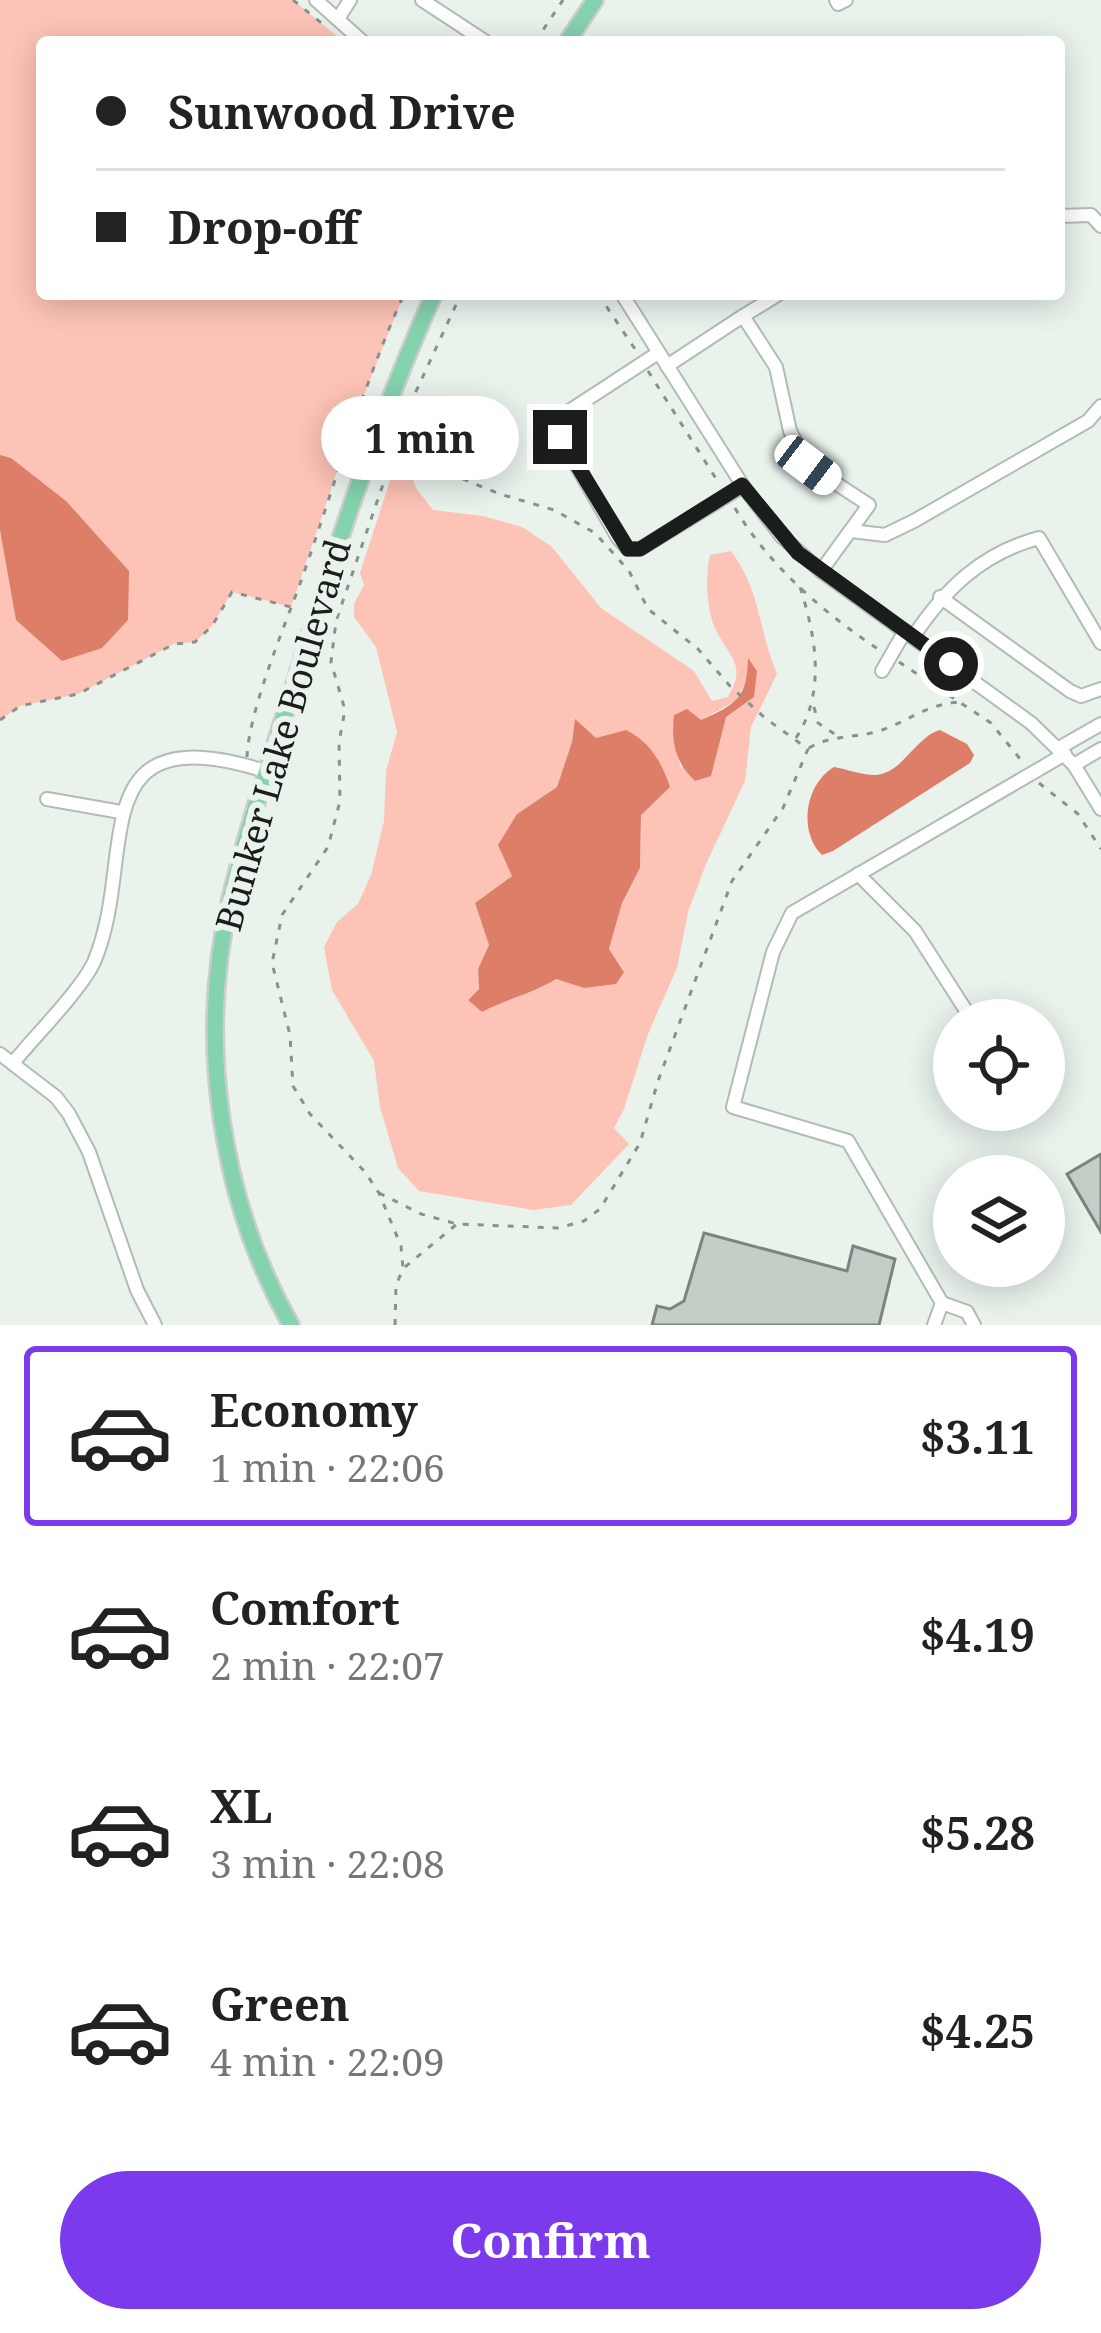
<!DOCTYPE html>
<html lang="en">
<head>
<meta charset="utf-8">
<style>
  body { margin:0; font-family:"Noto Serif",serif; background:#f6f6f6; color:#222; height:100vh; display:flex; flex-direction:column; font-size:45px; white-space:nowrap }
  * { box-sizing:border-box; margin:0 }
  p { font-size:39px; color:#767676 }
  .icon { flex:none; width:66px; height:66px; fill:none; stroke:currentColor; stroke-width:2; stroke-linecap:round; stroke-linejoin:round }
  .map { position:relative; height:1325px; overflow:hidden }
  .panel { display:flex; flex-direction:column; background:#fff; flex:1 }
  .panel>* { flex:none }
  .banner { position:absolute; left:36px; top:36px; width:1029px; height:264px; border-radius:12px; box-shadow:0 6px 30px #0003; display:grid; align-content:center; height:264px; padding:0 60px; background:#fff }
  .controls { position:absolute; left:933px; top:999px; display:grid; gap:24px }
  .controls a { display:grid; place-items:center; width:132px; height:132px; border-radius:50%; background:#fff; box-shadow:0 6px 30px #0003; font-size:60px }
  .end { position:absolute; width:54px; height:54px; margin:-27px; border:15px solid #1a1d1b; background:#fff; box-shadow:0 0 0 6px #fff }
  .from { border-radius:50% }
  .bubble { position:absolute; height:84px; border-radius:42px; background:#fff; box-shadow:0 6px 30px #0003; font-size:39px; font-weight:700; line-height:84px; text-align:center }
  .car { position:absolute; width:36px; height:72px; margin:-36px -18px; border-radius:15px; box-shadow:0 0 9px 3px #0007; background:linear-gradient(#fff 24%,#345 0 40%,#fff 0 76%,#345 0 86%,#fff 0) }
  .banner b { display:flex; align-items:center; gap:42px; height:114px; font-size:45px }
  .banner b+b { border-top:3px solid #e0e0e0 }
  .banner i { width:30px; height:30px; background:#222 }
  ul { padding:21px 0 0; list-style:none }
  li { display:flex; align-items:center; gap:36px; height:180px; margin:0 24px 18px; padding:0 36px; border:6px solid transparent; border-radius:12px }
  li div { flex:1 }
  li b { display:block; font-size:45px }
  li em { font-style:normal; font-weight:700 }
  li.selected { border-color:#7c3aed }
  li>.icon { width:108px; height:108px; stroke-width:1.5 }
  .cta { display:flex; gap:24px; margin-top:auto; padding:24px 60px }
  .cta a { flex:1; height:138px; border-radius:72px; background:#7c3aed; color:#fff; font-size:48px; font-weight:700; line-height:138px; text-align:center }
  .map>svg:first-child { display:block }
</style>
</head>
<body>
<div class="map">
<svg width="1101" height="1325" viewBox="0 0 1101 1325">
  <rect width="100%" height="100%" fill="#e9f3ec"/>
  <!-- green -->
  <g fill="#fdc3b6" fill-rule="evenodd">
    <path d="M0 0H293L344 42H42V294H404L358 410 291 607 232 592 212 626 195 642 174 644 78 694 20 706 0 720Z"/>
    <path d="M396 462H407L416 488 433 510 483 516 522 527 552 547 601 608 694 671 712 701 728 697C746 666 732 660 718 634 706 614 705 577 710 555L731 551C761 591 758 629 777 674L751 727 745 781 706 864 688 912 677 968 648 1034 624 1109 614 1128 629 1144 571 1205 533 1210 419 1191 398 1168 380 1107 374 1061 332 990 324 947 337 922 358 904 371 875 384 821 386 771 397 732 376 647 354 617V604L364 585 360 573ZM747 678 754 697 726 717 681 768 677 753 701 720 737 700ZM575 720 596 738 626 730 641 815 640 868 622 903 609 949 624 971 584 988 556 979C532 994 506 999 482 1012L468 999 479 989 478 969 489 945 475 903 512 876 517 814 557 787 572 742Z"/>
  </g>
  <!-- water -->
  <g fill="#dd7e69">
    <path d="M0 455 11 458 66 501 129 571 128 620 102 648 62 661 16 620 0 530Z"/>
    <path d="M748 658 757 671 754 697 726 717 711 776 695 781C675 762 671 742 674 715L687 709 701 720C737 704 747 698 748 658Z"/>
    <path d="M575 719 596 738 626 730C650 742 661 761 670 787L641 815 640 868 622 903 609 949 624 972 616 984 584 988 556 979C532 994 506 999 482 1012L468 1000 479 989 478 969 489 945 475 903 512 876 498 845 517 814 557 787 572 742Z"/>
    <path d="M940 730 967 744 974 755 970 763 833 851 822 855C798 832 805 784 834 767 846 769 862 775 874 775 902 775 915 737 940 730Z"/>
  </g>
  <!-- building -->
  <g fill="#c3cec7" stroke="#7b847e" stroke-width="3">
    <path d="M1101 1154V1232L1067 1174Z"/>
    <path d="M704 1233 847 1271 853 1246 895 1259 879 1325H652L657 1306 670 1309 684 1301Z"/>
  </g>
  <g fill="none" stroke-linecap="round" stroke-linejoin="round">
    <defs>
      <g id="minor">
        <path d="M316 0 363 42"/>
        <path d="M422 0 486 42"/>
        <path d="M836 0 838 4 846 0"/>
        <path d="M338 19 350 0"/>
        <path d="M1059 216 1091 215 1101 226"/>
        <path d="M622 294 743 486 782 537 821 571 1031 723 1074 765 1101 809"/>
        <path d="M743 316 779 294"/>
        <path d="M658 353 557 419 560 437 618 538 628 549H640L743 486"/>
        <path d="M667 366 743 316 776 367 790 431 808 465 869 505 821 571"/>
        <path d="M851 531 885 535 914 521 1088 421 1101 406"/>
        <path d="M940 597 1070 691 1081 696 1101 689"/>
        <path d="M913 637C945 589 982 553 1039 538L1101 643"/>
        <path d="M882 671 905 631"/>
        <path d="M1059 748 1101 724"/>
        <path d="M1074 765 1101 749"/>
        <path d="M47 799 121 812"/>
        <path d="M858 874 915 931 972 1020"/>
        <path d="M0 1054 56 1097 69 1114 89 1152 137 1290 155 1325"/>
        <path d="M13 1063C34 1037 81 990 94 962 139 857 77 711 268 772"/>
        <path d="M942 1303 967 1312 974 1325"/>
        <path d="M934 1325 942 1303 848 1141 733 1107 773 952 792 913 1065 754"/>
      </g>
      <g id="major">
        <path d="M567 42 595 0"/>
        <path d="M291 1325C220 1200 197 1040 230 900 248 823 275 747 298 672 337 543 379 417 434 294"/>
      </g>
    </defs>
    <!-- minor casing -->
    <use href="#minor" stroke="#b1bcb5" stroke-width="16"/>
    <!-- major casing -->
    <use href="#major" stroke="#cdcdcd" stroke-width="20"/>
    <!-- path -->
    <g stroke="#8a918c" stroke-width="3" stroke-dasharray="6 9" stroke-linecap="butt">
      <path d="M293 0 324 25"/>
      <path d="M535 42 563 0"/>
      <path d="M598 294 637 352"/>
      <path d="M648 371 720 485"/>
      <path d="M735 508C768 565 826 615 881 651"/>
      <path d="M899 662 991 723 1025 765"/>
      <path d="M814 707 818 723 836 735"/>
      <path d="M0 720 20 706 78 694 174 644 195 642 212 626 232 592 291 607"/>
      <path d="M796 738C826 692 816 637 800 587"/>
      <path d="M809 748C831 735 853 738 876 732 907 723 923 705 959 702"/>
      <path d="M247 757C249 710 284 628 301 581 335 485 362 387 404 294"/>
      <path d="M1039 783 1078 814 1101 849"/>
      <path d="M379 1193 421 1214 457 1224 558 1228 584 1221 600 1209 640 1143 658 1081 732 881 783 808 808 749 765 718 730 686 698 649 648 609 629 571 595 533 554 510 500 494 393 451"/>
      <path d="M405 1267 457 1224"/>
      <path d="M395 1325 396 1286 403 1268 401 1246 379 1193 365 1172 310 1114 293 1086 290 1035 272 963 282 915 328 847 340 801 339 742 345 710 331 662 336 621 412 400 461 294"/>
    </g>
    <!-- minor -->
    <use href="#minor" stroke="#fff" stroke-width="12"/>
    <!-- major -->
    <use href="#major" stroke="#85d3ae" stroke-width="15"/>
  </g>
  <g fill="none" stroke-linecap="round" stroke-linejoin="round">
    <!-- route -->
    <path stroke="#1a1d1b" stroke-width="15" d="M560 437 628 549H640L742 485 798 553 951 664"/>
  </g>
  <g text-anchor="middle" stroke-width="12" stroke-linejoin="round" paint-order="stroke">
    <!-- street labels -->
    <g font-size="36" fill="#1a1d1b" stroke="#e9f3ec">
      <text transform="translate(283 735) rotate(-74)" y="13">Bunker Lake Boulevard</text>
    </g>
  </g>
</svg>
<div class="controls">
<a><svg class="icon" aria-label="locate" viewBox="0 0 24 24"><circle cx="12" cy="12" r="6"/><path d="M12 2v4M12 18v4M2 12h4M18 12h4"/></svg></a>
<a><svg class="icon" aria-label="layers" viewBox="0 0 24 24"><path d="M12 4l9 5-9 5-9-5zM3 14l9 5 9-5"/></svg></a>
</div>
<i class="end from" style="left:951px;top:664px"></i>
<i class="end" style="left:560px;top:437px"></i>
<div class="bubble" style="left:321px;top:396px;width:198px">1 min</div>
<i class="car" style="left:808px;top:465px;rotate:127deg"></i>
<div class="banner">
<b><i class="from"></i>Sunwood Drive</b>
<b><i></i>Drop-off</b>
</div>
</div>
<section class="panel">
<ul>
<li class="selected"><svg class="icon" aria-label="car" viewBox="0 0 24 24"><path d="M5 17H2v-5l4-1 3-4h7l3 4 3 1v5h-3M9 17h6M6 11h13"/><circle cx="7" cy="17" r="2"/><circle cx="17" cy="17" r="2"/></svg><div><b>Economy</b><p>1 min · 22:06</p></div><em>$3.11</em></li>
<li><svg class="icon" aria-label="car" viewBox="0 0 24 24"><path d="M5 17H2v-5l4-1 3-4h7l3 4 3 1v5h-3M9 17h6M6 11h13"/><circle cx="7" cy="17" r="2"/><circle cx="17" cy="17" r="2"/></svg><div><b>Comfort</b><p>2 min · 22:07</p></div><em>$4.19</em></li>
<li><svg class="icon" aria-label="car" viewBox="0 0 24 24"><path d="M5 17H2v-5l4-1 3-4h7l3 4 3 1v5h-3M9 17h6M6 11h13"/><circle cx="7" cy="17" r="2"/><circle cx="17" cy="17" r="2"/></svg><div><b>XL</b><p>3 min · 22:08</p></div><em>$5.28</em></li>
<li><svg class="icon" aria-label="car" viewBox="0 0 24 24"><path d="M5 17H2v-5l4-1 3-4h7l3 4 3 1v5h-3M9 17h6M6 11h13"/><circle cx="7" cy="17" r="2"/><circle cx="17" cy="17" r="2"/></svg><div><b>Green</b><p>4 min · 22:09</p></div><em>$4.25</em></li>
</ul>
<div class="cta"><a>Confirm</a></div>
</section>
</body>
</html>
